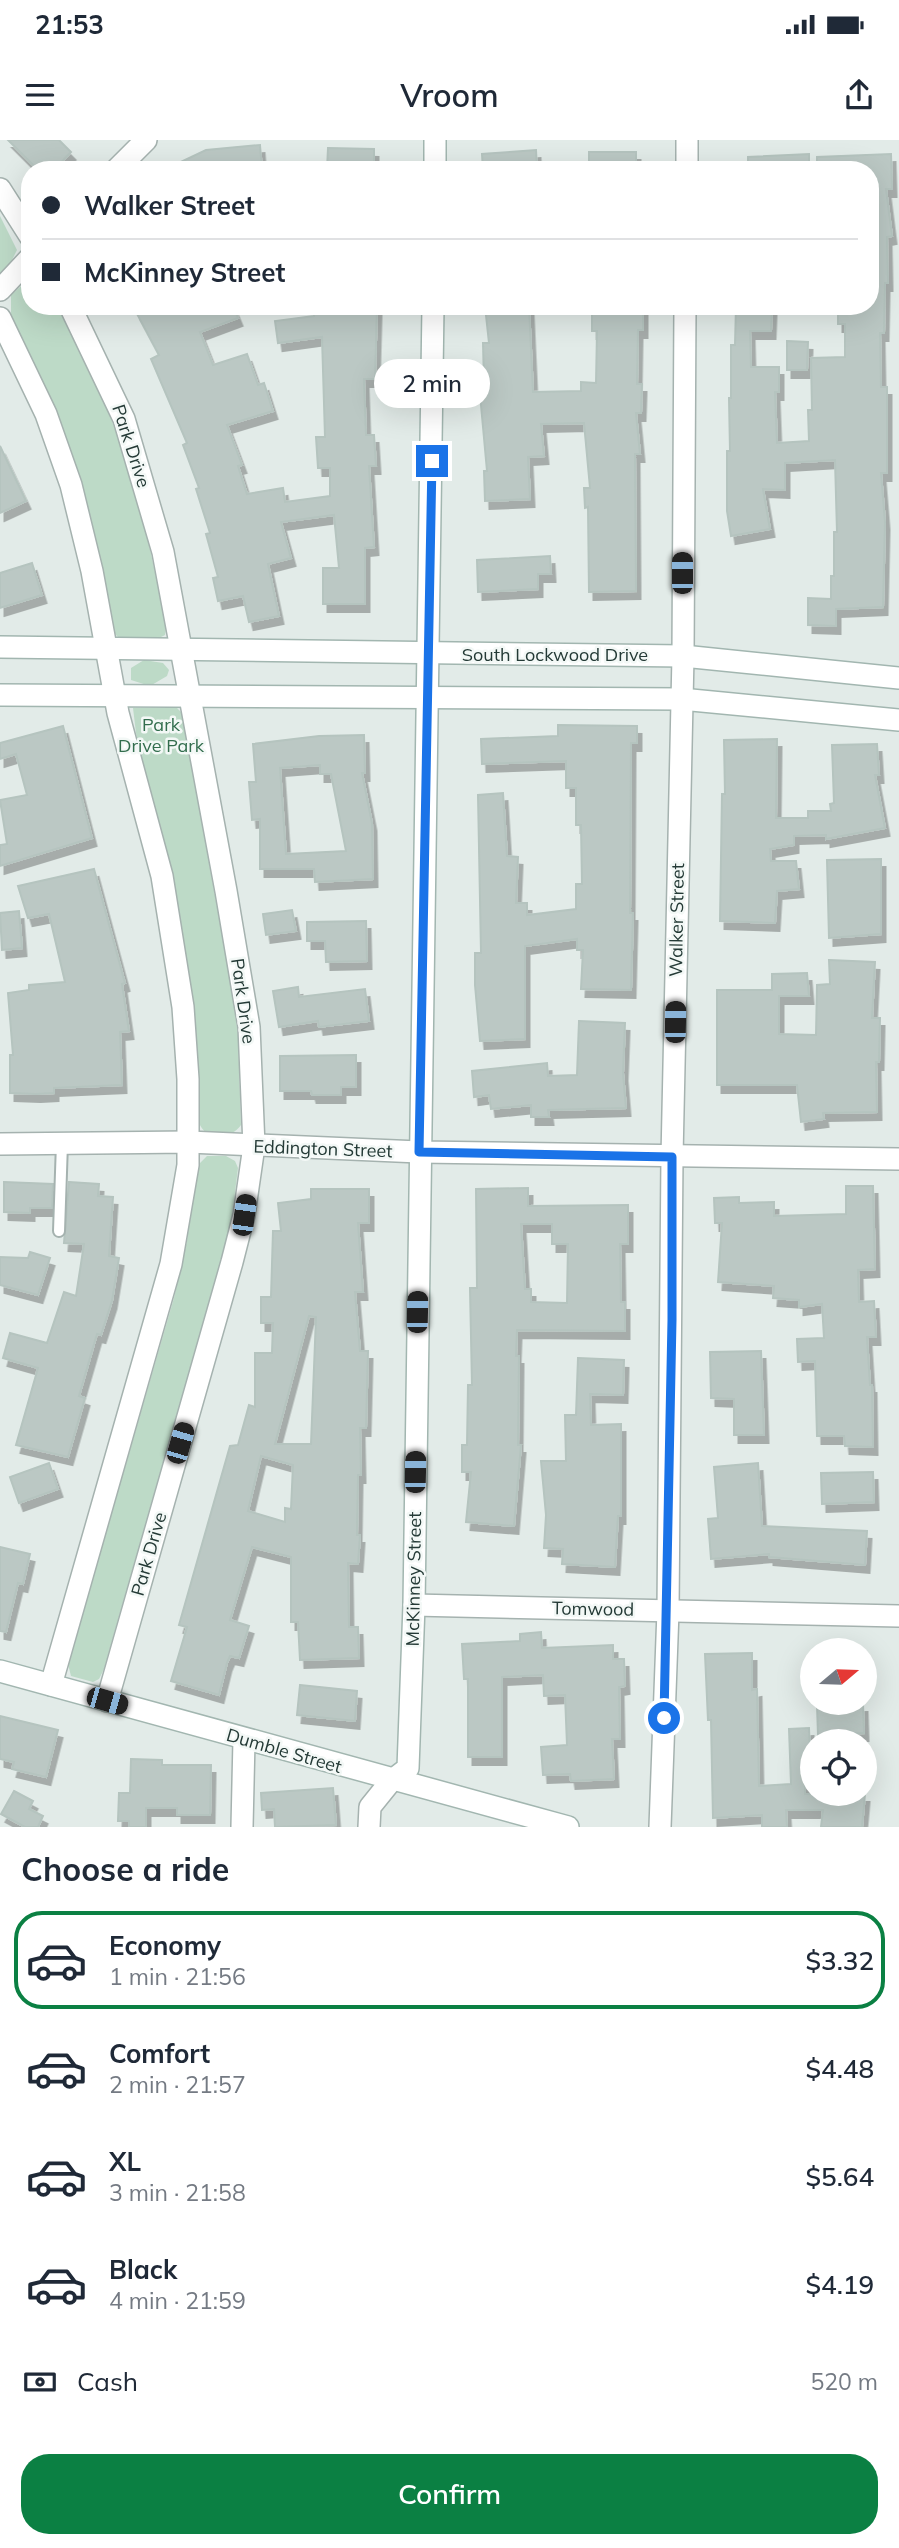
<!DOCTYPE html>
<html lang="en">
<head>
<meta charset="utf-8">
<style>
  body { margin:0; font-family:Mulish,sans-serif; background:#f2f2f3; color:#1f2937; height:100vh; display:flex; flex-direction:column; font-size:26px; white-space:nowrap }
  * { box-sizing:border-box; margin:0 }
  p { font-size:23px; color:#747a83 }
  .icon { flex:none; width:38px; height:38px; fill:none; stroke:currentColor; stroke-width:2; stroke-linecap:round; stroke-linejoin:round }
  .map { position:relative; height:1687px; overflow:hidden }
  .panel { display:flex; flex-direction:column; background:#fff; flex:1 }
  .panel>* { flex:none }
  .top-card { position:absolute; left:21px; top:21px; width:858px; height:154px; border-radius:28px; box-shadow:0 7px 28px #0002; display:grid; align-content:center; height:154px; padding:0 21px; background:#fff }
  .needle { width:46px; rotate:71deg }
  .fabs { position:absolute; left:800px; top:1498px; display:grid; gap:14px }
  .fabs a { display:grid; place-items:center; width:77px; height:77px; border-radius:50%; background:#fff; box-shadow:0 7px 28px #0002; font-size:35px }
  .end { position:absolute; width:32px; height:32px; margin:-16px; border:9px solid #1a73e8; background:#fff; box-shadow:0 0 0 4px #fff }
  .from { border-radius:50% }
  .bubble { position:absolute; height:49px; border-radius:24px; background:#fff; box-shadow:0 7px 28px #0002; font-size:23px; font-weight:600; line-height:49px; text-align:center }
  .car { position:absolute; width:21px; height:42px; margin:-21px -10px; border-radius:9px; box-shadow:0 0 5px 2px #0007; background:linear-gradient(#222 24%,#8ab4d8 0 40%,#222 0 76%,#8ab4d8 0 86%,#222 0) }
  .top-card b { display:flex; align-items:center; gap:24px; height:66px; font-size:26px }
  .top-card b+b { border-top:2px solid #e0e1e3 }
  .top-card i { width:18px; height:18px; background:#1f2937 }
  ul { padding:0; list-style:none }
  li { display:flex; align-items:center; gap:21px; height:98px; margin:0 14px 10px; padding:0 7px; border:4px solid transparent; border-radius:28px }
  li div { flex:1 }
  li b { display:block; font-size:26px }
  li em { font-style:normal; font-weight:600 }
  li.current { border-color:#0b8043 }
  li>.icon { width:63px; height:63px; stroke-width:1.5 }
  h2 { padding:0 21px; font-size:32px; line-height:84px }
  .pay { display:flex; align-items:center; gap:18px; height:77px; padding:0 21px; font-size:26px }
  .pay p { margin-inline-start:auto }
  .button { display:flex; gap:14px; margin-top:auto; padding:14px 21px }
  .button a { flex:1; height:80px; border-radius:28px; background:#0b8043; color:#fff; font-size:28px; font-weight:600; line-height:80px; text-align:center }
  .status { display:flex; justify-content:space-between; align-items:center; height:49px; padding:0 35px; background:#fff; direction:ltr }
  .status svg { height:19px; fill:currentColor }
  header { display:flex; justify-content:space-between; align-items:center; height:91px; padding:0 21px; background:#fff; font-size:32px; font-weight:600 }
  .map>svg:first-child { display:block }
</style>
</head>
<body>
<div class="status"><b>21:53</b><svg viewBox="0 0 49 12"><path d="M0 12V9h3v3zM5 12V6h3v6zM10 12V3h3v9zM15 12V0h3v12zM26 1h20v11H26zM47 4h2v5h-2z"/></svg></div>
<header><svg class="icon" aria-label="menu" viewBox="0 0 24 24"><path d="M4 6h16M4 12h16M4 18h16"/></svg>Vroom<svg class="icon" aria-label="share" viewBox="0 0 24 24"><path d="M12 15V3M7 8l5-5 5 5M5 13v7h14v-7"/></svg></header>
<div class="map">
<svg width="899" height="1687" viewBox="0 0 899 1687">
  <defs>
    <filter id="shadow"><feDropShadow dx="4.5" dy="8" stdDeviation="0" flood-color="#0004"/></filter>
  </defs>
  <rect width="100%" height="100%" fill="#e2ebe8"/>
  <!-- green -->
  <g fill="#bddac7">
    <path d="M0 76 17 110 8 128 0 134Z"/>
    <path d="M30 138V166H56C118 269 145 372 166 489L165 495 159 498H119L115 494 63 291 11 175V155Z"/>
    <path d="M144 520 163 523 169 530 167 536 150 546 131 540V528Z"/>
    <path d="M133 568H177L182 573 230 839 238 895 241 985C231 1000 204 1001 199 982L180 793 136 593Z"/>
    <path d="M207 1016H226L235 1021 238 1028 231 1084 104 1529 99 1539 93 1542 71 1536 68 1524 174 1158 187 1101 197 1026Z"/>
  </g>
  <!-- building -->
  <g fill="#bbc8c4" stroke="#b5c4bf" stroke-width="2" fill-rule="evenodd" filter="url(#shadow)">
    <path d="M8 0H59L71 12 54 30H38Z"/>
    <path d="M260 5 262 30H164L206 10Z"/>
    <path d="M328 8 374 9V30H327Z"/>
    <path d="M536 10 537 30H483L482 14Z"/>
    <rect x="589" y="12" width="47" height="18"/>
    <path d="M809 14V30H748V17Z"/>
    <path d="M891 14 892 49H886L892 96 887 97 888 143H885L884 193H880L881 247H887V333H881L885 382 883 467 836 469V486L808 485V458L831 459V436H834V392H837L835 320 785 323V350L763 349 770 389 731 396 727 371V311H730L729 258H731V205H735L736 166H772L771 191H750L751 227H779V252H775L777 303 809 301 808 270H812L811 218 845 217V184H838V166H870V30H817V17Z"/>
    <path d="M147 166H233L238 178 200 192 213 225 247 214 258 245 264 243 273 271 227 285 242 325 238 326 247 354 283 348 285 362 330 356V328H318L316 297H325L322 197 278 203 275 181 314 176V166H377L375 239H364L366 295H374L376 326H369L374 407 365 408V464H323V428H339L334 375 281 382 291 418 268 424 279 476 249 482 243 456 218 461 213 438 218 437 206 394 210 393 196 349 199 348 183 305 187 303 151 219 159 215 136 172Z"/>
    <path d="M485 166H529L533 252 581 251V242L596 243 597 191H592V166H643V190H638L637 244H642L641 273H636L640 314H635L636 451 589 452 588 367 585 368 584 348H590L584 283 541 284 544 316 528 317 530 359 485 361 484 331H487L479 243 484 242 483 203H489Z"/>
    <path d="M787 201 808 202 807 230H787Z"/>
    <path d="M0 306 26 361 0 373Z"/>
    <path d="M550 416 551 434H538V449L478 452 477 420Z"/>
    <path d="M32 423 42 455 0 468V433Z"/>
    <path d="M558 585 637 586V603H631L630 773H633L631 850 581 849 583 810H577V799L525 806V899L480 901 475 845V813H481L478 655 503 653 507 716 518 717 516 763H527V775L576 769V744H582L581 685H576V648H566V621L482 624 481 599 558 596Z"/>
    <path d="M63 586 92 698 0 726V705L7 704 0 660 27 655 16 614 0 619V603Z"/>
    <path d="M364 595 365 633H362L372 683 373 739 315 742 314 729H260V679L252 680 249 642H256L253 604 319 596ZM320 625V634H331L346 711 286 714 280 628Z"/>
    <path d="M777 599 776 678H808V671H831L830 664 834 663 832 605 877 604 879 635H875L885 688 826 699V695L794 696V705L770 709 771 721H796L799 749 777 751 775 783 720 781 722 654H725L724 600Z"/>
    <path d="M881 719V794L829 798 827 720Z"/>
    <path d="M94 729 125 843 122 844 129 891 120 892 122 945 54 948V953L36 954 10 953V915H13L8 853 29 850V845L65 842 49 774 28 778 18 746Z"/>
    <path d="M292 770 296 791 266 795 263 774Z"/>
    <path d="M19 771 22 808 2 810 0 773Z"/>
    <path d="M366 781 367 821 326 822 325 801H307V782Z"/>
    <path d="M829 820 875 822 872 878H880L879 922H876L877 972 823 973 824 979 801 982 797 945H717V850H772V834L807 833 809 856H779V894L816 895 817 845 830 844Z"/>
    <path d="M298 847 299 857 365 849 369 881 319 887 318 881 279 887 273 851Z"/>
    <path d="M579 881 625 883 623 933 626 968 548 970 549 977H531V965L491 969 489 955 474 957 472 931 547 923 548 936 577 935Z"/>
    <path d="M356 915V947H341V955H312L311 951H280V916Z"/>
    <path d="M4 1042 53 1044 52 1068H30V1073L4 1072Z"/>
    <path d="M69 1042 99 1044 98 1056 113 1057 109 1116 119 1118 112 1161 101 1195 97 1194 79 1256 85 1258 68 1317 16 1305 38 1228 3 1218 10 1193 47 1203 64 1152 76 1156 84 1104 64 1103Z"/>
    <path d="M846 1046H873L875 1129 858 1130 859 1162 874 1161 876 1197H867L870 1245H872L873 1307 845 1306 844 1296H817L815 1221 798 1222 797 1199 824 1198 822 1164 799 1167V1160L773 1158 774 1146 718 1142 722 1083H715L714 1058 739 1057V1063L774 1062V1076L846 1074Z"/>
    <path d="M528 1048V1066L628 1065V1104H620L621 1162H625V1191L517 1190 516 1216H519L518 1305H521L514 1386 466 1382 471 1332H462V1305H467L468 1245H472L470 1148H477L476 1049ZM521 1084H552V1104H568L567 1163 531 1162V1149H525Z"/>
    <path d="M311 1049H369V1083H358L363 1152H355L360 1211H368L366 1288H360L361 1335H358L357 1395H360L358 1424 348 1423 349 1487H358L359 1518 300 1520 298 1482H291V1417L252 1407 230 1480 249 1486 239 1518 230 1516 227 1523 219 1555 171 1541 187 1487 179 1485 230 1306 238 1305 249 1265 255 1267V1213H272L273 1183H261V1157H271L273 1091H281L278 1063 311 1059ZM309 1176 316 1177 311 1304H275ZM261 1316 293 1325 291 1369 285 1368V1382L248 1371Z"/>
    <path d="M30 1112 50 1118 38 1155 0 1145V1117L28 1118Z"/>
    <path d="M761 1211 764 1295H734V1259L711 1258 710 1212Z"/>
    <path d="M578 1218 624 1220 623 1255 590 1254 591 1285 621 1284V1376H618L615 1427 562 1424 563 1409 544 1408 546 1375 541 1321H566L565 1275H576Z"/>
    <path d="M49 1323 58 1349 19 1363 10 1337Z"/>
    <path d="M758 1323 762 1386 867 1391 865 1425 769 1417V1414L711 1419 708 1379 718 1378 714 1327Z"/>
    <path d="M873 1332 874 1362 822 1364 821 1333Z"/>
    <path d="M0 1407 30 1414 23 1444 18 1443 6 1492 0 1491Z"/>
    <path d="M541 1492 542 1508 613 1505V1519H624L625 1546 619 1547 620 1599H612L614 1639 571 1641 570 1634 543 1635 541 1607 567 1605 565 1555 544 1556 543 1535 502 1537V1617H468V1539H464L462 1504 520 1501V1494Z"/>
    <path d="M752 1513V1550L757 1549 759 1646 791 1644 789 1589 809 1588 810 1615 805 1616V1654H865L862 1687H821L823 1670H786L787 1687H762V1675L713 1678 711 1580H708L705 1514Z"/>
    <path d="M300 1545 357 1551 355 1581 297 1575Z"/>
    <path d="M863 1564 864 1593 818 1595 817 1565Z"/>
    <path d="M0 1576 58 1590 46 1637 12 1629 14 1622 0 1619Z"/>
    <path d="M131 1619 162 1620V1625H211L210 1675H177V1668H146V1687H129V1681H118L119 1653H130Z"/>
    <path d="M333 1648 336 1685 275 1687 274 1669 262 1670 261 1653Z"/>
    <path d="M14 1651 33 1661 29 1669 43 1676 38 1687H25L1 1674Z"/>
  </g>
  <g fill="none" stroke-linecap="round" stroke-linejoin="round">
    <defs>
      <path id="lane" d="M59 1091 62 1003"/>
      <g id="street">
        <path d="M116 30 146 0"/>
        <path d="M687 30V0"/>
        <path d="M0 49 30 96"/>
        <path d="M0 150 30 118"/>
        <path d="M70 166 124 279 163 412 226 751 249 887 254 1006 244 1075 232 1122 107 1561"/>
        <path d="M0 178 46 274 71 345 92 431 118 573 162 736 183 867 188 939V1025L171 1124 51 1545"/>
        <path d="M0 1004 189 1002 419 1012 899 1019"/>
        <path d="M414 1465 899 1476"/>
        <path d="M242 1687 244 1600"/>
        <path d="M369 1687 370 1667 391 1641"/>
        <path d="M660 1687 668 1471 672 1017 683 516 685 166"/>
      </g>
      <g id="secondary">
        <path d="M435 30V0"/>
        <path d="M0 507 683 516 899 538"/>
        <path d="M0 555 681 559 899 580"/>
        <path d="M0 1531 568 1687"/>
        <path d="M391 1641 408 1628 414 1465 433 166"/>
      </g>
    </defs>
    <!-- lane casing -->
    <use href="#lane" stroke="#a5b2af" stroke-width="14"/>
    <!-- street casing -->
    <use href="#street" stroke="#a5b2af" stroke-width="24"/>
    <!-- secondary casing -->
    <use href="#secondary" stroke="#a2b6b0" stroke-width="24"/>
    <!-- lane -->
    <use href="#lane" stroke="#fff" stroke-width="10"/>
    <!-- street -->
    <use href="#street" stroke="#fff" stroke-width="21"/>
    <!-- secondary -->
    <use href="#secondary" stroke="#fff" stroke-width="21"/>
  </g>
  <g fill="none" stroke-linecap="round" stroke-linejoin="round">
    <!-- route -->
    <path stroke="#1a73e8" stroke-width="9" d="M432 321 419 1012 672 1017V1180L664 1578"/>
  </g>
  <g text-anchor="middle" stroke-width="5" stroke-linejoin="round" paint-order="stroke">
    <!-- street labels -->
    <g font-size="18" fill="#243a36" stroke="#f3f8f6">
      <text transform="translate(131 306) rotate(72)" y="6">Park Drive</text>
      <text x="555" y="521">South Lockwood Drive</text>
      <text transform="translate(677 780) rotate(-89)" y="6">Walker Street</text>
      <text transform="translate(243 861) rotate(82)" y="6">Park Drive</text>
      <text transform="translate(323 1009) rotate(2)" y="6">Eddington Street</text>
      <text transform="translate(149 1414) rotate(-74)" y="6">Park Drive</text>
      <text transform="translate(414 1439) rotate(-89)" y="6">McKinney Street</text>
      <text transform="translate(593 1469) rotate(1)" y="6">Tomwood</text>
      <text transform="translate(284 1611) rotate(16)" y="6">Dumble Street</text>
    </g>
    <!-- park labels -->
    <g font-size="18" fill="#326d4d" stroke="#f3f8f6">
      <text x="161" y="591">Park<tspan x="161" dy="21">Drive Park</tspan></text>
    </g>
  </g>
</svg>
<div class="fabs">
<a><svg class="needle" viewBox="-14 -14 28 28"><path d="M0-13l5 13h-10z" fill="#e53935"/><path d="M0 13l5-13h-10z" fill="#747a83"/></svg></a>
<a><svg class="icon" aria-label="locate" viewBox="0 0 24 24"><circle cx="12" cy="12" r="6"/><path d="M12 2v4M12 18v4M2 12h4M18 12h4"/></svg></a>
</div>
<i class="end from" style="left:664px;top:1578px"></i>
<i class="end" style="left:432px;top:321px"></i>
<div class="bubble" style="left:374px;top:219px;width:116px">2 min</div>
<i class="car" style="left:682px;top:433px;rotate:0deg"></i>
<i class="car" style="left:675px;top:882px;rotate:1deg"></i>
<i class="car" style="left:244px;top:1075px;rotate:8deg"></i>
<i class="car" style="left:417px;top:1172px;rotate:1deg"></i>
<i class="car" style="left:180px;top:1303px;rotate:16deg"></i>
<i class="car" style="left:415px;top:1332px;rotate:1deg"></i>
<i class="car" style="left:107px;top:1561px;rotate:106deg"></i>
<div class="top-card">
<b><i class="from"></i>Walker Street</b>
<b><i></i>McKinney Street</b>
</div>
</div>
<section class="panel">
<h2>Choose a ride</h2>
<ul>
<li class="current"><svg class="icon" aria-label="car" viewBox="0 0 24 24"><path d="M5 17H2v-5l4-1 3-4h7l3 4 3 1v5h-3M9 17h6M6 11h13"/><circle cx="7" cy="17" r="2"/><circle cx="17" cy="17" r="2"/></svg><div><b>Economy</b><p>1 min · 21:56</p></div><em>$3.32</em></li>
<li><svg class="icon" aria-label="car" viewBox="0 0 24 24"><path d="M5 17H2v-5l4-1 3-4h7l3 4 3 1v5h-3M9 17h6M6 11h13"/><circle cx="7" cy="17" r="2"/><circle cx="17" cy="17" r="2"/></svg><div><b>Comfort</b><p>2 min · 21:57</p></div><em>$4.48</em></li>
<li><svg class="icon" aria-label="car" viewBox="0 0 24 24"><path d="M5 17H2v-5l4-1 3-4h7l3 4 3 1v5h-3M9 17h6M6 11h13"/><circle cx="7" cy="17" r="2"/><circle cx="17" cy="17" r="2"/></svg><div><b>XL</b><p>3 min · 21:58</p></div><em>$5.64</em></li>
<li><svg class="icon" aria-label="car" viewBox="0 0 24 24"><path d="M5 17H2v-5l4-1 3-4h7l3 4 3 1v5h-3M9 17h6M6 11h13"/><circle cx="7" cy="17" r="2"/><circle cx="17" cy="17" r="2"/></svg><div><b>Black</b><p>4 min · 21:59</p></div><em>$4.19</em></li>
</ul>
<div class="pay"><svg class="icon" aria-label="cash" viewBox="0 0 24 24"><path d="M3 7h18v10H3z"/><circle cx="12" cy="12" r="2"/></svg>Cash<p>520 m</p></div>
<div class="button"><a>Confirm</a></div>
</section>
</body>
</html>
